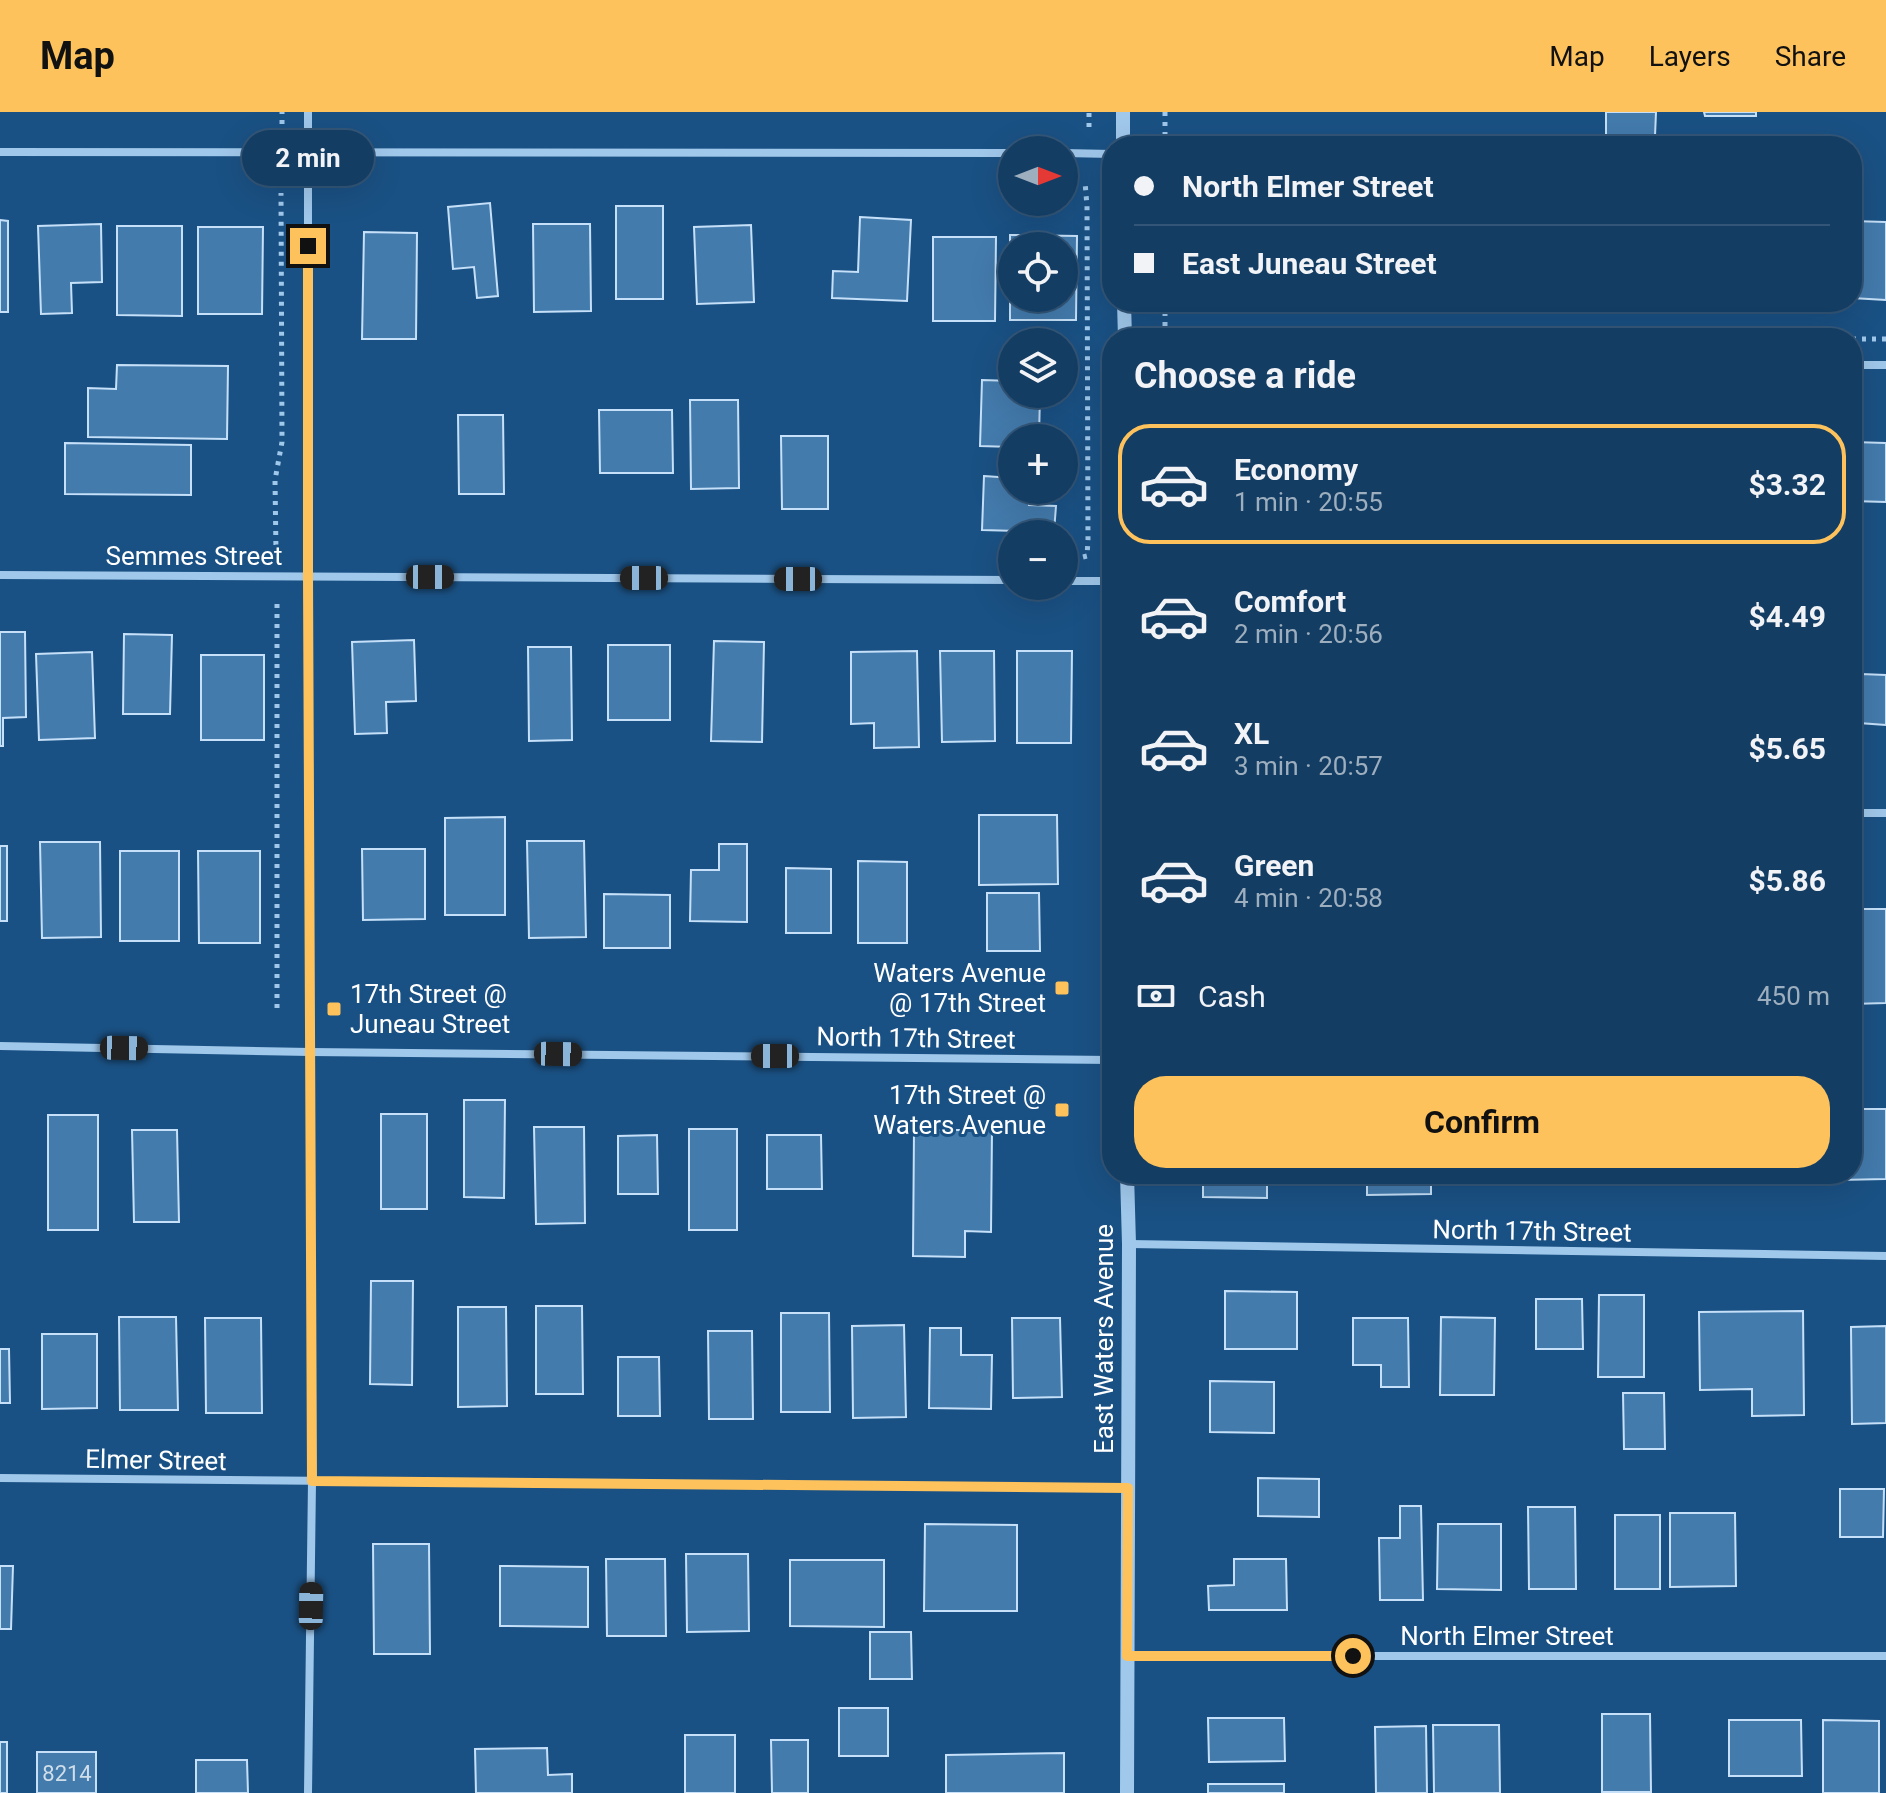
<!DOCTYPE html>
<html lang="en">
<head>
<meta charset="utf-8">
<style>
  body { margin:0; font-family:Roboto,sans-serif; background:#21486c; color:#f1f3f6; height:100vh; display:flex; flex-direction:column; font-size:30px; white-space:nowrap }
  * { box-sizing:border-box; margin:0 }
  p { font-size:26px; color:#9daebe }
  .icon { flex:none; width:44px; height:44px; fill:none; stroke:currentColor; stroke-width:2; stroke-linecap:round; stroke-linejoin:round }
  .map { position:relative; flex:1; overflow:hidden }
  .side { position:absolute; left:1102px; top:216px; width:760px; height:856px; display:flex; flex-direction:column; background:#143d63; border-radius:32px; box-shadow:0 8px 32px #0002,0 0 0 2px #335678 }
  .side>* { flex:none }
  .top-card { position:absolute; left:1102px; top:24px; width:760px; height:176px; border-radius:32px; box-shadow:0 8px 32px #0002,0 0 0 2px #335678; display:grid; align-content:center; height:176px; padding:0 32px; background:#143d63 }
  .needle { width:52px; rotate:90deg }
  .tools { position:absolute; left:998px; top:24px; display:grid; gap:16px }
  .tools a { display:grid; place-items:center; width:80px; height:80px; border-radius:50%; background:#143d63; box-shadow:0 8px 32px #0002,0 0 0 2px #335678; font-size:40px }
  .end { position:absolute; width:36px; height:36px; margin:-18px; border:10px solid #fdc25c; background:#111; box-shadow:0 0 0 4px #111 }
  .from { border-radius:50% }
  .bubble { position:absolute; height:56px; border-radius:28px; background:#143d63; box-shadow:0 8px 32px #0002,0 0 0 2px #335678; font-size:26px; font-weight:700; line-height:56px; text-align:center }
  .car { position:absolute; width:24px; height:48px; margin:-24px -12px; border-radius:10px; box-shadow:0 0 6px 2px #0007; background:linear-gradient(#222 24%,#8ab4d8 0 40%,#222 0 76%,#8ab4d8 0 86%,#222 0) }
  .top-card b { display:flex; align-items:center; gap:28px; height:76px; font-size:30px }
  .top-card b+b { border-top:2px solid #335678 }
  .top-card i { width:20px; height:20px; background:#f1f3f6 }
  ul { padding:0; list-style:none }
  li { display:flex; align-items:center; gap:24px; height:120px; margin:0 16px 12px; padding:0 16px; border:4px solid transparent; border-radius:32px }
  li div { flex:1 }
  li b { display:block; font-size:30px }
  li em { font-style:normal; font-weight:700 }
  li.active { border-color:#fdc25c }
  li>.icon { width:72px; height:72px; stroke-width:1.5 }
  h2 { padding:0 32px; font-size:36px; line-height:96px }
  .pay { display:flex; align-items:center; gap:20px; height:88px; padding:0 32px; font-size:30px }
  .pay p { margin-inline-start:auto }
  .cta { display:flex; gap:16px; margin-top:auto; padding:16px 32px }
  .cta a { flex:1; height:92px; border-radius:32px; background:#fdc25c; color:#111; font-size:32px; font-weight:700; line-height:92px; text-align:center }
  header { display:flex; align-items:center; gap:48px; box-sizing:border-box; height:112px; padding:0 40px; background:#fdc25c; color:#111 }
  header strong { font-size:38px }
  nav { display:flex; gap:44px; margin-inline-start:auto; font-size:28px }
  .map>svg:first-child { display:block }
</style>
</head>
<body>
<header>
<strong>Map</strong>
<nav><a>Map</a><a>Layers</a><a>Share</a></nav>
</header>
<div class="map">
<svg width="1886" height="1681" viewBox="0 0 1886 1681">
  <rect width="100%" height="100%" fill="#1a5184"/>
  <!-- building -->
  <g fill="#437bad" stroke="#c5e0f8" stroke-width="2" fill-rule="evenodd">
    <path d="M1606 0H1656L1655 24 1606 23Z"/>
    <path d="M1704 0H1756V4H1705Z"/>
    <path d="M1226 31H1289V34H1227Z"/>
    <path d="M490 91 498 184 477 186 474 155 453 157 448 95Z"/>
    <rect x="616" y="94" width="47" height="93"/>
    <path d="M860 105 911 108 907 189 832 186 833 159 858 160Z"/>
    <path d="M0 108 8 109V200H0Z"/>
    <path d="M1852 109 1886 110V188L1852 186Z"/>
    <path d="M101 112 102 170 71 171 72 201 41 202 38 114Z"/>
    <path d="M533 112H590L591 199 534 200Z"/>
    <path d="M751 113 754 190 697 192 694 115Z"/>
    <path d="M117 114H182V204L117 203Z"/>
    <path d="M198 115H263L262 202H198Z"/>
    <path d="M364 120 417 121 416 227H362Z"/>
    <path d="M1010 123 1077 124 1076 208H1010ZM1012 134H1064V186H1012Z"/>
    <path d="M933 125H996L995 209H933Z"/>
    <rect x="1218" y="190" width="93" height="8"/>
    <rect x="1351" y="190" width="50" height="4"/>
    <path d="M117 253 228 254 227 327 88 325V276L116 277Z"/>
    <path d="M982 268 1012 269V282H1040L1039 326H1012V335L980 334Z"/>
    <path d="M690 288H738L739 376 691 377Z"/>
    <path d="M599 298H672L673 361H600Z"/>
    <path d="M458 303H503L504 382H459Z"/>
    <path d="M781 324H828V397H782Z"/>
    <path d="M1853 330 1886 331V390L1852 389Z"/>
    <path d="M65 331 191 333V383L65 382Z"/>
    <path d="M984 364 1012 366V378H1030L1029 393 1056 394 1054 420 982 418Z"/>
    <path d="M0 520H25L26 605 3 606V634H0Z"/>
    <path d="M124 522 172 523 170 602H123Z"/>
    <path d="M414 528 416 589 386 590 387 621 355 622 352 530Z"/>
    <path d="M714 529 764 530 762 630 711 629Z"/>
    <rect x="608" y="533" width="62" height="75"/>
    <path d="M528 535H571L572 628 529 629Z"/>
    <path d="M917 539 919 635 874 636V611L851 612V540Z"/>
    <path d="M940 539H994L995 629 942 630Z"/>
    <path d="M1017 539H1072L1071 631H1017Z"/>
    <path d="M92 540 95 626 39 628 36 542Z"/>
    <rect x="201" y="543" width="63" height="85"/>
    <path d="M1861 562 1886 563V613L1859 611Z"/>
    <path d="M979 703H1057L1058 772 979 773Z"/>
    <path d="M505 705V803H445V706Z"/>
    <path d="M527 729H584L586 825 529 826Z"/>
    <path d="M40 730H100L101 825 42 826Z"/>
    <path d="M719 732H747V810L690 809 691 758H719Z"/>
    <rect x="0" y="734" width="7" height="75"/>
    <path d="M362 737H425V807L363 808Z"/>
    <rect x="120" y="739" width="59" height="90"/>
    <path d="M198 739H260V831H199Z"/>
    <path d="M858 749 907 750V831H858Z"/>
    <path d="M786 756 831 757V821H786Z"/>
    <path d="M987 781H1039L1040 839H987Z"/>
    <path d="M604 782 670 783V836H604Z"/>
    <path d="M1852 797H1886V891L1852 892Z"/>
    <path d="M464 988H505L504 1086 464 1085Z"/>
    <path d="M1852 997H1886V1067L1839 1068V1062H1852Z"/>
    <rect x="381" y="1002" width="46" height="95"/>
    <rect x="48" y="1003" width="50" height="115"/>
    <path d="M534 1015H584L585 1111 536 1112Z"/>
    <rect x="689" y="1017" width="48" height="101"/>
    <path d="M132 1018H177L179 1110H134Z"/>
    <path d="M914 1018H992L991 1120 965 1119V1145L913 1144Z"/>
    <path d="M657 1023 658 1082H618V1024Z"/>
    <path d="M767 1023H821L822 1077H767Z"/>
    <path d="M1203 1062H1267V1086L1203 1085Z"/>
    <path d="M1367 1062H1431V1082L1367 1083Z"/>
    <rect x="1697" y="1062" width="69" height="9"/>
    <path d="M1772 1062H1830V1068H1773Z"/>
    <path d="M371 1169H413L412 1273 370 1272Z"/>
    <path d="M1225 1179 1297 1180V1237H1225Z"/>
    <path d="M1599 1183H1644V1265H1598Z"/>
    <path d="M1536 1187H1582L1583 1237H1536Z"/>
    <path d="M536 1194H582L583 1282H536Z"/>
    <path d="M458 1195H506L507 1294 458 1295Z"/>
    <path d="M1803 1199 1804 1303 1752 1304V1277L1700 1278 1699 1200Z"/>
    <path d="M781 1201H829L830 1300H781Z"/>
    <path d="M119 1205H176L178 1298H120Z"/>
    <path d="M1441 1205 1495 1206 1494 1283H1440Z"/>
    <path d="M205 1206H261L262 1301H206Z"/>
    <path d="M1012 1206H1060L1062 1285 1013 1286Z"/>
    <path d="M1353 1206H1408L1409 1275H1381V1253H1353Z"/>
    <path d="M904 1213 906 1305 853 1306 852 1214Z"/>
    <path d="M1886 1214V1311L1852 1312 1851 1215Z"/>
    <path d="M930 1216H961V1243H992L991 1297 929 1296Z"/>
    <path d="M708 1219H752L753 1307H709Z"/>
    <path d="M42 1222H97V1296L42 1297Z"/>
    <path d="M0 1237H9L10 1291H0Z"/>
    <path d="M618 1245H659L660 1304H618Z"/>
    <path d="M1210 1269 1274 1270V1321L1210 1320Z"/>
    <path d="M1623 1281H1664L1665 1337H1624Z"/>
    <path d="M1258 1366 1319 1367V1405L1258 1404Z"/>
    <path d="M1840 1377H1884L1883 1425H1840Z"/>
    <path d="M1400 1394H1421L1423 1488H1380L1379 1426H1400Z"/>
    <path d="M1528 1395H1575L1576 1477H1529Z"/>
    <path d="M1670 1401H1735L1736 1474 1670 1475Z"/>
    <rect x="1615" y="1403" width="45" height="74"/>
    <path d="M925 1412 1017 1413V1499H924Z"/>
    <path d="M1438 1412H1501V1478L1437 1477Z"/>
    <path d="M373 1432H429L430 1542H374Z"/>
    <path d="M686 1442H748L749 1519 687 1520Z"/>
    <path d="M606 1447H665L666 1524H607Z"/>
    <path d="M1234 1447H1286L1287 1498H1209L1208 1474 1234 1473Z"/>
    <path d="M790 1448H884V1515L790 1514Z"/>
    <path d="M0 1454H13L11 1517H0Z"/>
    <path d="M500 1454 588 1455V1515L500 1514Z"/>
    <path d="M870 1520H911L912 1567H870Z"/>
    <rect x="839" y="1596" width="49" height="48"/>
    <path d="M1602 1602H1650L1651 1680H1602Z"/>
    <path d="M1208 1606H1284L1285 1649 1209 1650Z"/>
    <path d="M1729 1608H1801L1802 1664H1729Z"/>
    <path d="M1823 1608 1879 1609V1681H1823Z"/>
    <path d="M1433 1613H1499L1500 1681H1434Z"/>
    <path d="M1426 1614 1427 1681H1376L1375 1615Z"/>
    <rect x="685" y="1623" width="50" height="58"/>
    <path d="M771 1628H808V1681H772Z"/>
    <rect x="0" y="1630" width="7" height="51"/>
    <path d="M547 1636 548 1663 572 1662V1681H476L475 1637Z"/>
    <rect x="37" y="1640" width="59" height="41"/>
    <path d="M1064 1641V1681H946V1643Z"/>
    <path d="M196 1648H247L248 1681H196Z"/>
    <rect x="1208" y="1672" width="76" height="9"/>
  </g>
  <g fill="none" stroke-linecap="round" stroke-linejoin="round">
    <!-- path -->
    <g stroke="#a0c8eb" stroke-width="5" stroke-dasharray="4 6" stroke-linecap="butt">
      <path d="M1165 0V34"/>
      <path d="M282 12V0"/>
      <path d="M1089 15V0"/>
      <path d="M1165 190V226"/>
      <path d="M1852 227H1886"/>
      <path d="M273 440H276L275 368 282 330 281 81"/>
      <path d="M1083 445 1087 444 1088 428 1087 94 1085 70"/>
      <path d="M277 492V901"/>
    </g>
    <!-- minor -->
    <g stroke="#a0c8eb" stroke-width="8">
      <path d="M0 40 1012 41"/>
      <path d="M1064 41 1112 42"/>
      <path d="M1852 253H1886"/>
      <path d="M0 463 1012 468"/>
      <path d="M1064 469H1112"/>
      <path d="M1852 701H1886"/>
      <path d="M0 934 310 940 1112 948"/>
      <path d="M1129 1132 1886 1144"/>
      <path d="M0 1366 1128 1376"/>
      <path d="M1127 1544H1886"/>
      <path d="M308 1681 312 1369 308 465V0"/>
    </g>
    <!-- tertiary -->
    <g stroke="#a0c8eb" stroke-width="14">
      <path d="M1123 0V34"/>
      <path d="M1124 190 1125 226"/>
      <path d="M1127 1681 1129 1132 1127 1062"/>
    </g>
  </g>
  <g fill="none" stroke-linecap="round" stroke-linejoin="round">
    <!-- route -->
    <path stroke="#fdc25c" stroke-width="10" d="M308 134V465L312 1369 1128 1376 1127 1544H1353"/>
  </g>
  <!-- markers -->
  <g fill="#fdc25c" stroke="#1a5184" stroke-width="3">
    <rect x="1054" y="868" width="16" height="16" rx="4"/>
    <rect x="326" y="889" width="16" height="16" rx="4"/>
    <rect x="1054" y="990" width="16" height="16" rx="4"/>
  </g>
  <g text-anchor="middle" stroke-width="6" stroke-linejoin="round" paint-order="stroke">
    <!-- number labels -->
    <g font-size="22" fill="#d0deea">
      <text x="67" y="1669">8214</text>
    </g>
    <!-- street labels -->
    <g font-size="26" fill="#fff" stroke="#1a5184">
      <text x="194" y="453">Semmes Street</text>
      <text transform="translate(916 926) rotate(1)" y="9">North 17th Street</text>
      <text transform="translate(1532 1119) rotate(1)" y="9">North 17th Street</text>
      <text transform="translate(1104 1227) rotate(-90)" y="9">East Waters Avenue</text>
      <text transform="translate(156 1348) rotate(1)" y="9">Elmer Street</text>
      <text x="1507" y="1533">North Elmer Street</text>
    </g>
    <!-- poi labels -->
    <g font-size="26" fill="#fff" stroke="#1a5184" text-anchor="end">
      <text x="1046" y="870">Waters Avenue<tspan x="1046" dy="30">@ 17th Street</tspan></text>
      <text x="350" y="891" text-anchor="start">17th Street @<tspan x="350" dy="30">Juneau Street</tspan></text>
      <text x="1046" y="992">17th Street @<tspan x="1046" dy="30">Waters Avenue</tspan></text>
    </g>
  </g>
</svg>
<div class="tools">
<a><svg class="needle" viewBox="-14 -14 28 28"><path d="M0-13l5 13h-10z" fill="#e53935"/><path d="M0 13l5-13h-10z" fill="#9daebe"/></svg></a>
<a><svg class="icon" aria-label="locate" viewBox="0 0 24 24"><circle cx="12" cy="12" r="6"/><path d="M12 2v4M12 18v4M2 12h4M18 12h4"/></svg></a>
<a><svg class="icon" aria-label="layers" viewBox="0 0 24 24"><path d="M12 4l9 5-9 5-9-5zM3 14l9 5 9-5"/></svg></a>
<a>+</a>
<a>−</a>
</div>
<i class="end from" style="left:1353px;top:1544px"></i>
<i class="end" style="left:308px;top:134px"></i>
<div class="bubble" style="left:242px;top:18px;width:132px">2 min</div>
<i class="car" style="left:430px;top:465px;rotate:90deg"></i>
<i class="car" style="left:644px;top:466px;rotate:270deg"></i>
<i class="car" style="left:798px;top:467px;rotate:270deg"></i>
<i class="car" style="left:124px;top:936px;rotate:91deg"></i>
<i class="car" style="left:558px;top:942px;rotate:91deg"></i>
<i class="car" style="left:775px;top:944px;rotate:270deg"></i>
<i class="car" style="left:311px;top:1494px;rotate:1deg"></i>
<div class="top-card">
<b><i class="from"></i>North Elmer Street</b>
<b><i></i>East Juneau Street</b>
</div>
<section class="side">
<h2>Choose a ride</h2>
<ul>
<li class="active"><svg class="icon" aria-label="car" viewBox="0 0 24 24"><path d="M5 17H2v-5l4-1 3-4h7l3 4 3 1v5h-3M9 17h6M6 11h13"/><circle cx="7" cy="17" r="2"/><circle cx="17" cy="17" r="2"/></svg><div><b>Economy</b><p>1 min · 20:55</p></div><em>$3.32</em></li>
<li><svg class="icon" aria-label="car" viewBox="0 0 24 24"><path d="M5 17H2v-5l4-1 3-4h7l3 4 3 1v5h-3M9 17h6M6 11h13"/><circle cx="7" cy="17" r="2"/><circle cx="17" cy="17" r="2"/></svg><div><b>Comfort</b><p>2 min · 20:56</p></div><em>$4.49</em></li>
<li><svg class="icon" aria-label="car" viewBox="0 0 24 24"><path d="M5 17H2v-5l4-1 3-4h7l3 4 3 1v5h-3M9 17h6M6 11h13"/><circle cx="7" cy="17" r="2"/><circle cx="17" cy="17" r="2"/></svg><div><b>XL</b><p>3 min · 20:57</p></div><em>$5.65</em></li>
<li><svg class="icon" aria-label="car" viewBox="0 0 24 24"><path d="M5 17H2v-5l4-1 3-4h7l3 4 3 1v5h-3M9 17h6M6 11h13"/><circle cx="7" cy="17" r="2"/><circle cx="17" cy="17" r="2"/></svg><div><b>Green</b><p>4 min · 20:58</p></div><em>$5.86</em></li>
</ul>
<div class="pay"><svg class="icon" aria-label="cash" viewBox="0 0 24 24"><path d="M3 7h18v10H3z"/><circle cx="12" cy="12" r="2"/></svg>Cash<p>450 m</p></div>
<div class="cta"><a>Confirm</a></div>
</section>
</div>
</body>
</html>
